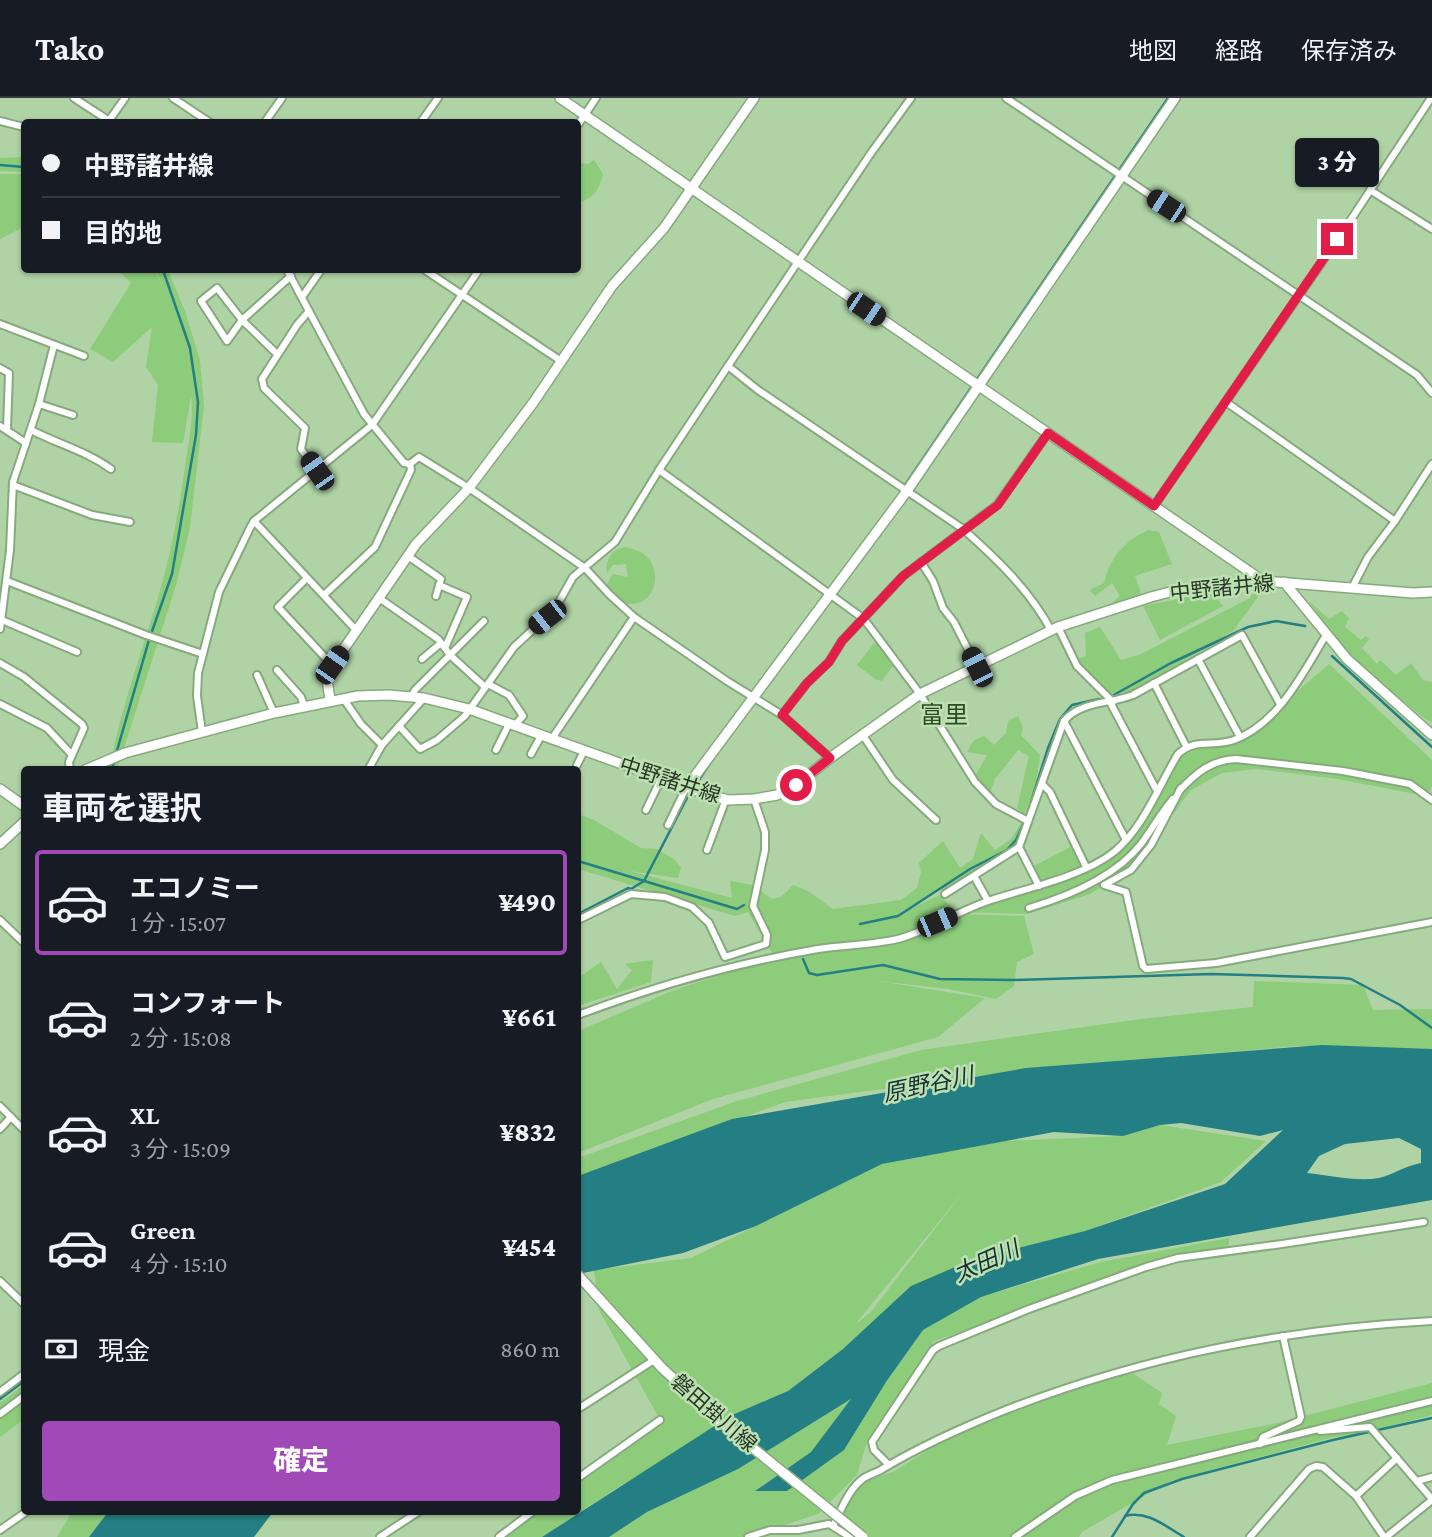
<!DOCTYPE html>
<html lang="ja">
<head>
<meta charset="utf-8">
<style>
  body { margin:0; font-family:"Crimson Pro","Noto Sans JP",serif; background:#20242c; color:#f1f3f6; height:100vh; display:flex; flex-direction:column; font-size:26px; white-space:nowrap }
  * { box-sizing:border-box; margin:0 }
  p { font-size:23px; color:#9ea1a6 }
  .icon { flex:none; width:38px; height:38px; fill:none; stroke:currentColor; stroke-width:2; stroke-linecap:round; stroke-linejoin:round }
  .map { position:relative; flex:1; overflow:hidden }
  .panel { position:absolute; left:21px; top:668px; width:560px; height:749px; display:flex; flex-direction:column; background:#171b24; border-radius:7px; box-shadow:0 2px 5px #0004 }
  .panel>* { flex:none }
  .hud { position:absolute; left:21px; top:21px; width:560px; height:154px; border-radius:7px; box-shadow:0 2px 5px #0004; display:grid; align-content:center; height:154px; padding:0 21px; background:#171b24 }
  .end { position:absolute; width:32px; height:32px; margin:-16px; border:9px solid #e11d48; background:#fff; box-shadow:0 0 0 4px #fff }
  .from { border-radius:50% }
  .bubble { position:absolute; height:49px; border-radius:7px; background:#171b24; box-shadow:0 2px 5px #0004; font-size:23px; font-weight:800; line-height:49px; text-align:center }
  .car { position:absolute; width:21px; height:42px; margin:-21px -10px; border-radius:9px; box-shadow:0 0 5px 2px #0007; background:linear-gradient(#222 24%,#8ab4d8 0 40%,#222 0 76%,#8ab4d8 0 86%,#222 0) }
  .hud b { display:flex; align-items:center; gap:24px; height:66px; font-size:26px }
  .hud b+b { border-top:2px solid #363941 }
  .hud i { width:18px; height:18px; background:#f1f3f6 }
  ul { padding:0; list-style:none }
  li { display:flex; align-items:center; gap:21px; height:105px; margin:0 14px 10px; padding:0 7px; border:4px solid transparent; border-radius:7px }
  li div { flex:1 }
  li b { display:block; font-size:26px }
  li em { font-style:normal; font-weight:800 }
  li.current { border-color:#a14ab7 }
  li>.icon { width:63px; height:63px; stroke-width:1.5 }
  h2 { padding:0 21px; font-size:32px; line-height:84px }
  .pay { display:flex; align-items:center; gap:18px; height:77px; padding:0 21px; font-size:26px }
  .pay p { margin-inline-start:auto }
  .cta { display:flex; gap:14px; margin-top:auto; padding:14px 21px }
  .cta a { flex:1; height:80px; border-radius:7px; background:#a14ab7; color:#fff; font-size:28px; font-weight:800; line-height:80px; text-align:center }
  header { display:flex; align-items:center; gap:42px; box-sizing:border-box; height:98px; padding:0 35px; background:#171b24; border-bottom:2px solid #363941 }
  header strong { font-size:33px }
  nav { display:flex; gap:38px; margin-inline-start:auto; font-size:24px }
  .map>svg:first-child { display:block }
</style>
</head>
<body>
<header>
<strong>Tako</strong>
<nav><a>地図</a><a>経路</a><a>保存済み</a></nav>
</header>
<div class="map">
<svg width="1432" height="1439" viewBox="0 0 1432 1439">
  <rect width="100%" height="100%" fill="#afd3a5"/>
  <!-- green -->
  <g fill="#8ccc7b" fill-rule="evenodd">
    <path d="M24 59V74L0 73V60Z"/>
    <path d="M594 62 603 76C599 92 594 100 578 105V65L588 66Z"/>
    <path d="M0 76H24V129L0 141Z"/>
    <path d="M118 172H155L164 193 156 172H168L186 216 200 263 204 308 190 429 177 484 117 672H109C120 614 140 559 157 503 171 457 180 408 186 361 189 341 194 318 191 298L183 345 152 344 158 287 146 269 152 229 113 264 90 251 131 185Z"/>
    <path d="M1148 432 1159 434 1172 466 1135 478 1141 495 1112 508H1109L1120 498 1112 485 1095 498 1090 492 1104 485C1111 458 1124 444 1148 432Z"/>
    <path d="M626 449C631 451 638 452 642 455 664 468 657 507 631 506 625 506 620 503 615 501L607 486 613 476 628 479 626 466 613 467 607 475C605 461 612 451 626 449Z"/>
    <path d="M1255 492 1260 496 1234 532 1135 593 1106 596 1077 561 1086 558 1085 535 1100 529 1121 562 1141 556 1250 500Z"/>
    <path d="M1212 494 1223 508 1160 542 1143 508Z"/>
    <path d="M1309 503 1329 521 1342 513 1349 520 1345 529 1361 542 1366 538 1369 541 1362 550 1377 566 1380 562 1396 577 1411 565 1423 582 1432 584V624C1423 621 1414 612 1406 605 1369 576 1334 544 1309 503Z"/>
    <path d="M876 543 893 568 882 583 875 581 857 567Z"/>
    <path d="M1329 566 1432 662V689L1426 698 1338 681 1257 671 1222 675 1191 692 1131 772 1090 796 1027 816 961 814 1073 774 1111 756 1140 724 1175 661 1210 645 1230 643 1251 633Z"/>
    <path d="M1018 618 1023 630 1021 637 1040 657 1036 688 1024 716 1017 710 1029 658 1018 652 995 681 990 696 981 692 975 678 987 657 967 654 974 642 984 638 994 647 1006 635 1008 623Z"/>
    <path d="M578 716 594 722 641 750 657 751 675 762 681 770 678 780 630 773 732 800 730 783 753 787 772 801 781 799 793 787 808 793 833 811 901 802 917 790 921 774 919 765 943 743 960 770 973 761 981 735 995 752 1010 742 1024 721 1031 726 1026 745 974 778 933 795 896 817 940 797 957 816 1024 818 1034 856 1017 864 1014 888 996 901 948 891 878 883 985 900 938 939 713 1001 578 1055V933L674 892 775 860 748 814 735 818 578 771Z"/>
    <path d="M1072 748 1080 768 1041 783 1034 768Z"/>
    <path d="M653 862 651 884 578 908V880L601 864 617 891 632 872 625 866Z"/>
    <path d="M1254 883 1363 887 1373 912 1432 911V951L1298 948 1056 968 785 1004 578 1080V1060L737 1003 921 952 1141 921 1253 909Z"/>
    <path d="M1160 1027 1266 1043 1221 1084 1085 1133 974 1161 843 1251 788 1293 623 1386 542 1439H505L538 1414H578V1384L660 1322 599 1212 594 1172 691 1160 882 1066 1004 1043 1123 1038ZM965 1092 870 1215 857 1225V1224Z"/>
    <path d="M1229 1140V1148L1166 1163 934 1243 867 1344 857 1377 818 1416 748 1439H609L647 1414 738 1371 853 1300 811 1354 756 1392 788 1393 886 1284 923 1232 980 1199 1101 1164Z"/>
    <path d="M1128 1272 1162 1295 1159 1306 1176 1318 1167 1347 1277 1325 1432 1285V1317L1352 1338 1334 1339 1170 1383 1082 1434 1079 1439H860L841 1412 859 1385 893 1374 952 1337 1014 1309Z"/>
    <path d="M24 1287V1321L0 1339V1305Z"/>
    <path d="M72 1414H108L89 1439H57Z"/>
  </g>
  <!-- water -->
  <g fill="#237f83" fill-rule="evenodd">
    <path d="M1322 947 1432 951V1102L1098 1161 981 1199 923 1232 886 1284 844 1352 787 1393H755L811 1354 851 1301 738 1371 647 1414 609 1439H542L730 1318 788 1293 843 1251 911 1188 974 1161 1085 1133 1225 1086 1283 1032 1260 1038 1181 1025 1160 1027 1123 1038 1054 1034 882 1066 756 1128 683 1155 578 1176V1078L732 1021 1026 970ZM1399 1040 1421 1051V1065C1404 1068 1393 1077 1379 1080 1355 1084 1330 1077 1307 1075L1319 1058 1345 1046Z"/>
    <path d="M108 1414H273L254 1439H89Z"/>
  </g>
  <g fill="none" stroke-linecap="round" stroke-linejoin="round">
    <!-- stream -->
    <g stroke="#237f83" stroke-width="2.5">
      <path d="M0 67 24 69"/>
      <path d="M903 390 1168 0"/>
      <path d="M1332 558 1432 649"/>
      <path d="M1112 598 1171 565 1248 529 1276 523 1305 528"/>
      <path d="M116 656 149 542 172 476 196 337 198 304 190 250 163 172"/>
      <path d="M112 672 114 663"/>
      <path d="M697 685 714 659"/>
      <path d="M578 763 737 811 744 807"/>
      <path d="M578 816 628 790 631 791 644 783 688 698"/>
      <path d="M860 826 898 818 970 771 1007 752 1016 742 1026 720 1048 650 1060 621 1072 607 1099 601"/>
      <path d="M803 861 809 875 817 877 883 867 940 881 1013 882 1211 876 1343 880 1351 881 1400 907 1432 930"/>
      <path d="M0 1301 24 1283"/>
      <path d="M1125 1418C1147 1412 1165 1428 1184 1439"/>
      <path d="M1112 1439 1133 1406 1144 1395 1182 1381 1333 1342 1432 1320"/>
    </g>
    <defs>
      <g id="street">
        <path d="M74 0 111 24"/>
        <path d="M173 0 209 24"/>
        <path d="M1006 0 1417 277 1432 295"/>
        <path d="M0 23 24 29"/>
        <path d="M108 24 125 0"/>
        <path d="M265 24 282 0"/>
        <path d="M421 24 438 0"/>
        <path d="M578 27 596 0"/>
        <path d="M1370 92 1432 131"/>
        <path d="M287 172 364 316 404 365 410 366 419 359 469 390 585 470 610 497 634 519 727 583 782 617 830 660"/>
        <path d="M425 172 561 263"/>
        <path d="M302 199 321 172"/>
        <path d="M309 213 297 227 262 281 264 290 305 330 301 351 317 373"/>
        <path d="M0 226 84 258"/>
        <path d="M277 256 242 222 217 190 201 203 227 243 242 222 291 178"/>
        <path d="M728 268 758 292 963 431C997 461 1030 493 1051 532"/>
        <path d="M0 270 9 275 7 331"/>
        <path d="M1226 304 1395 423"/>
        <path d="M39 306 73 317"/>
        <path d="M0 328 26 345"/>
        <path d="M31 332C58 346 86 353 111 371"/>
        <path d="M659 372 864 521 920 596 975 684 996 706 1028 723"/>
        <path d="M13 387 92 417 130 424"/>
        <path d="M1154 408 1350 123 1431 0"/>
        <path d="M254 423 356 532"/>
        <path d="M408 458 441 481 436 498"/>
        <path d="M921 464 933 483 943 510 954 524 977 569"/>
        <path d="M307 480 278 509 332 567"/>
        <path d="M7 483 146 537 203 556"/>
        <path d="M439 487 467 499 445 550"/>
        <path d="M1352 490 1368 459 1395 423 1432 366"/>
        <path d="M324 497 375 449 411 372 410 366"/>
        <path d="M379 500 438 541 450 557 485 589"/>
        <path d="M2 522 77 554"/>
        <path d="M1058 529 1077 568 1113 604"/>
        <path d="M0 531 10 452 13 384 39 306 54 247"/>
        <path d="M422 561 441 545"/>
        <path d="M1198 561 1240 639"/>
        <path d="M0 565 24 579 82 626 84 630 69 664 70 672"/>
        <path d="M277 572 301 599 304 608"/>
        <path d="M257 577 274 615"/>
        <path d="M1154 585 1186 648"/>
        <path d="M488 586 509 597 523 618 514 628"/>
        <path d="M411 599 415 592 484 523"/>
        <path d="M343 600 361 626 382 647"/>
        <path d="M1110 604 1157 693"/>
        <path d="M0 606 47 630 72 657"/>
        <path d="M782 617 807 585 829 564 842 543 903 478 997 407 1048 335"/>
        <path d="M1064 623 1126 742"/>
        <path d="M399 628 420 651 437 642 465 618 514 549 555 511 573 479 615 444 659 372 728 268 871 55 911 0"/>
        <path d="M202 634 197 598 198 575 219 494 250 430 254 423 372 327 479 172"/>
        <path d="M862 636 893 682 936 722"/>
        <path d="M551 642 634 519"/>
        <path d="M496 652 509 626"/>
        <path d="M531 656 541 638"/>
        <path d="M577 667 584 653"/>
        <path d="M368 672 382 647 424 600"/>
        <path d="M1042 686 1050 694 1086 769"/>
        <path d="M1181 690 1151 747 1131 772 1104 787 1126 794 1143 868 1146 871 1216 865 1432 824"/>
        <path d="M1179 693C1196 675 1211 662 1236 661L1343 673 1410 686 1432 702"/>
        <path d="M646 712 661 681"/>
        <path d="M668 727 686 690"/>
        <path d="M1019 749 1039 788"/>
        <path d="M707 752 726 701"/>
        <path d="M974 778 988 803"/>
        <path d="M945 796 1019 749 1064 623C1081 603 1110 606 1133 597L1242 537 1280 606"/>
        <path d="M1029 810C1069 798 1115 779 1141 746 1152 731 1161 715 1173 701"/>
        <path d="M0 822 24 845"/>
        <path d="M578 822 631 796 665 799 692 809 709 825 725 859 766 846 767 837 753 808 765 752V734L754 701"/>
        <path d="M578 917C655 888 736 865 818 851 844 847 872 847 898 841 928 833 960 812 991 802 1028 790 1084 778 1114 754 1144 729 1158 689 1178 656 1197 639 1212 650 1234 642 1278 626 1303 575 1326 537"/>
        <path d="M0 1008 24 1032"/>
        <path d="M0 1031 11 1019"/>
        <path d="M0 1183 24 1206"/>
        <path d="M0 1294 24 1276"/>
        <path d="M578 1311 654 1262"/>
        <path d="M0 1316 24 1298"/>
        <path d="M1320 1333 1370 1329 1432 1401"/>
        <path d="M1260 1346 1263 1339 1299 1323 1301 1319 1283 1238"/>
        <path d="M889 1367 874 1352 872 1344 933 1252 939 1248 1029 1211 1146 1169 1178 1160 1282 1146 1424 1124"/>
        <path d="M578 1380 660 1322"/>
        <path d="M1417 1383 1432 1379"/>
        <path d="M1356 1398 1397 1360"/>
        <path d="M833 1428C841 1412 849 1390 864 1380 869 1377 874 1375 879 1373 920 1348 963 1329 1008 1311 1146 1258 1284 1231 1432 1223"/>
        <path d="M0 1432 26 1414"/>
        <path d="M380 1439 418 1414"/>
        <path d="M499 1439 532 1414"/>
        <path d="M748 1439 770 1432H798L829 1426 850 1439"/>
        <path d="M1015 1439 1075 1398 1112 1382 1432 1303"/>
        <path d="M1250 1439 1309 1371 1316 1368 1323 1369 1356 1398 1384 1439"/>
        <path d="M1386 1439 1432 1402"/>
      </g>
      <g id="secondary">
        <path d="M560 0 1263 483"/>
        <path d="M1284 484 1347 561 1432 637"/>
        <path d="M330 602 327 581 330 571 416 446 469 390 533 305 612 188 664 130 754 0"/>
        <path d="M85 672 125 655 274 615 358 598 388 597 424 600 469 611 711 698 729 702 754 701 777 697 796 687 830 660 920 596 1058 529 1151 499 1181 491 1263 483 1413 495 1432 494"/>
        <path d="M686 690 907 393 1175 0"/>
        <path d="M0 691 24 708"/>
        <path d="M0 746 24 724"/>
        <path d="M578 1177 662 1270"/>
      </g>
    </defs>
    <!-- street casing -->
    <use href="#street" stroke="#87a97e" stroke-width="10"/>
    <!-- secondary casing -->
    <use href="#secondary" stroke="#87a97e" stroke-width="12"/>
    <!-- street -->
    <use href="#street" stroke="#fff" stroke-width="6"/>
    <!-- secondary -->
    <use href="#secondary" stroke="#fff" stroke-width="9"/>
    <defs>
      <path id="secondary-bridge" d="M662 1270 722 1325 863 1439"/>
    </defs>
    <!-- secondary-bridge casing -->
    <use href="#secondary-bridge" stroke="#87a97e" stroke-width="12" stroke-linecap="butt"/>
    <!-- secondary-bridge -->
    <use href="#secondary-bridge" stroke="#fff" stroke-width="9"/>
  </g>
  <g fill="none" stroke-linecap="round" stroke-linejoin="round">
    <!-- route -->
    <path stroke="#e11d48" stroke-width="9" d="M796 687 830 660 782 617 807 585 829 564 842 543 903 478 998 407 1048 335 1154 408 1337 141"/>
  </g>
  <g text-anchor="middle" stroke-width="5" stroke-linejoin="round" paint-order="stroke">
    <!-- street labels -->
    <g font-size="21" fill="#283624" stroke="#bce0b2">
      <text transform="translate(1222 490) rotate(-6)" y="7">中野諸井線</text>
      <text transform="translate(670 682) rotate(18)" y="7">中野諸井線</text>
      <text transform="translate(714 1315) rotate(41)" y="7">磐田掛川線</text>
    </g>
    <!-- water labels -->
    <g font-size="23" font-style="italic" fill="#163233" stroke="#bce0b2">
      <text transform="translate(928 986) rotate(-12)" y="8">原野谷川</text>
      <text transform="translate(986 1163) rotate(-24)" y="8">太田川</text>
    </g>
    <!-- quarter labels -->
    <g font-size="24" fill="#2d4b25" stroke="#bce0b2">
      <text x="944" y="625">富里</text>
    </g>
  </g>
</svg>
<i class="end from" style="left:796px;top:687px"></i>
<i class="end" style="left:1337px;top:141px"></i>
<div class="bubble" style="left:1295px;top:40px;width:84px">3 分</div>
<i class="car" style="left:1166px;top:108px;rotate:303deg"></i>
<i class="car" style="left:866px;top:211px;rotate:124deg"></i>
<i class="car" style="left:317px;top:373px;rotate:325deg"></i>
<i class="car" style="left:547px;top:519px;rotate:232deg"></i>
<i class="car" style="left:332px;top:567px;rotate:35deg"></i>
<i class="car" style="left:977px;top:569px;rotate:333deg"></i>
<i class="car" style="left:937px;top:824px;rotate:67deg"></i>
<div class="hud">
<b><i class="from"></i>中野諸井線</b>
<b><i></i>目的地</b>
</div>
<section class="panel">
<h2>車両を選択</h2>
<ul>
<li class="current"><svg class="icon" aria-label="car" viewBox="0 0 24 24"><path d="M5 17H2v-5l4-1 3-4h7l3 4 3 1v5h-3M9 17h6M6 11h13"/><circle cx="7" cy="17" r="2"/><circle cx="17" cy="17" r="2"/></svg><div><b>エコノミー</b><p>1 分 · 15:07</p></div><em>¥490</em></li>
<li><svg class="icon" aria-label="car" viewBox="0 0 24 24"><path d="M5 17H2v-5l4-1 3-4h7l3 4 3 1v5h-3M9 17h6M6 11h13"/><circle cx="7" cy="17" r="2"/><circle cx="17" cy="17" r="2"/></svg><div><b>コンフォート</b><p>2 分 · 15:08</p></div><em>¥661</em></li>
<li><svg class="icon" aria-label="car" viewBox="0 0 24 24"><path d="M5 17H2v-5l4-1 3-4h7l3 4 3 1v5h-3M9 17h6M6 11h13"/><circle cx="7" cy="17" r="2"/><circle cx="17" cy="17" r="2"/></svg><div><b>XL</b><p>3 分 · 15:09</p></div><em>¥832</em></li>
<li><svg class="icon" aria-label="car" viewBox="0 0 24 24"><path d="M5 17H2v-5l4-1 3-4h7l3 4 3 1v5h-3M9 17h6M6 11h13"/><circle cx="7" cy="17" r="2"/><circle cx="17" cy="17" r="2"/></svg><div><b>Green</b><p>4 分 · 15:10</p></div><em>¥454</em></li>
</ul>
<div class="pay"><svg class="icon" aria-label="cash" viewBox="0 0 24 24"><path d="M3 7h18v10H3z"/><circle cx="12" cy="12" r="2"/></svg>現金<p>860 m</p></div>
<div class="cta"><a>確定</a></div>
</section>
</div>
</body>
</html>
